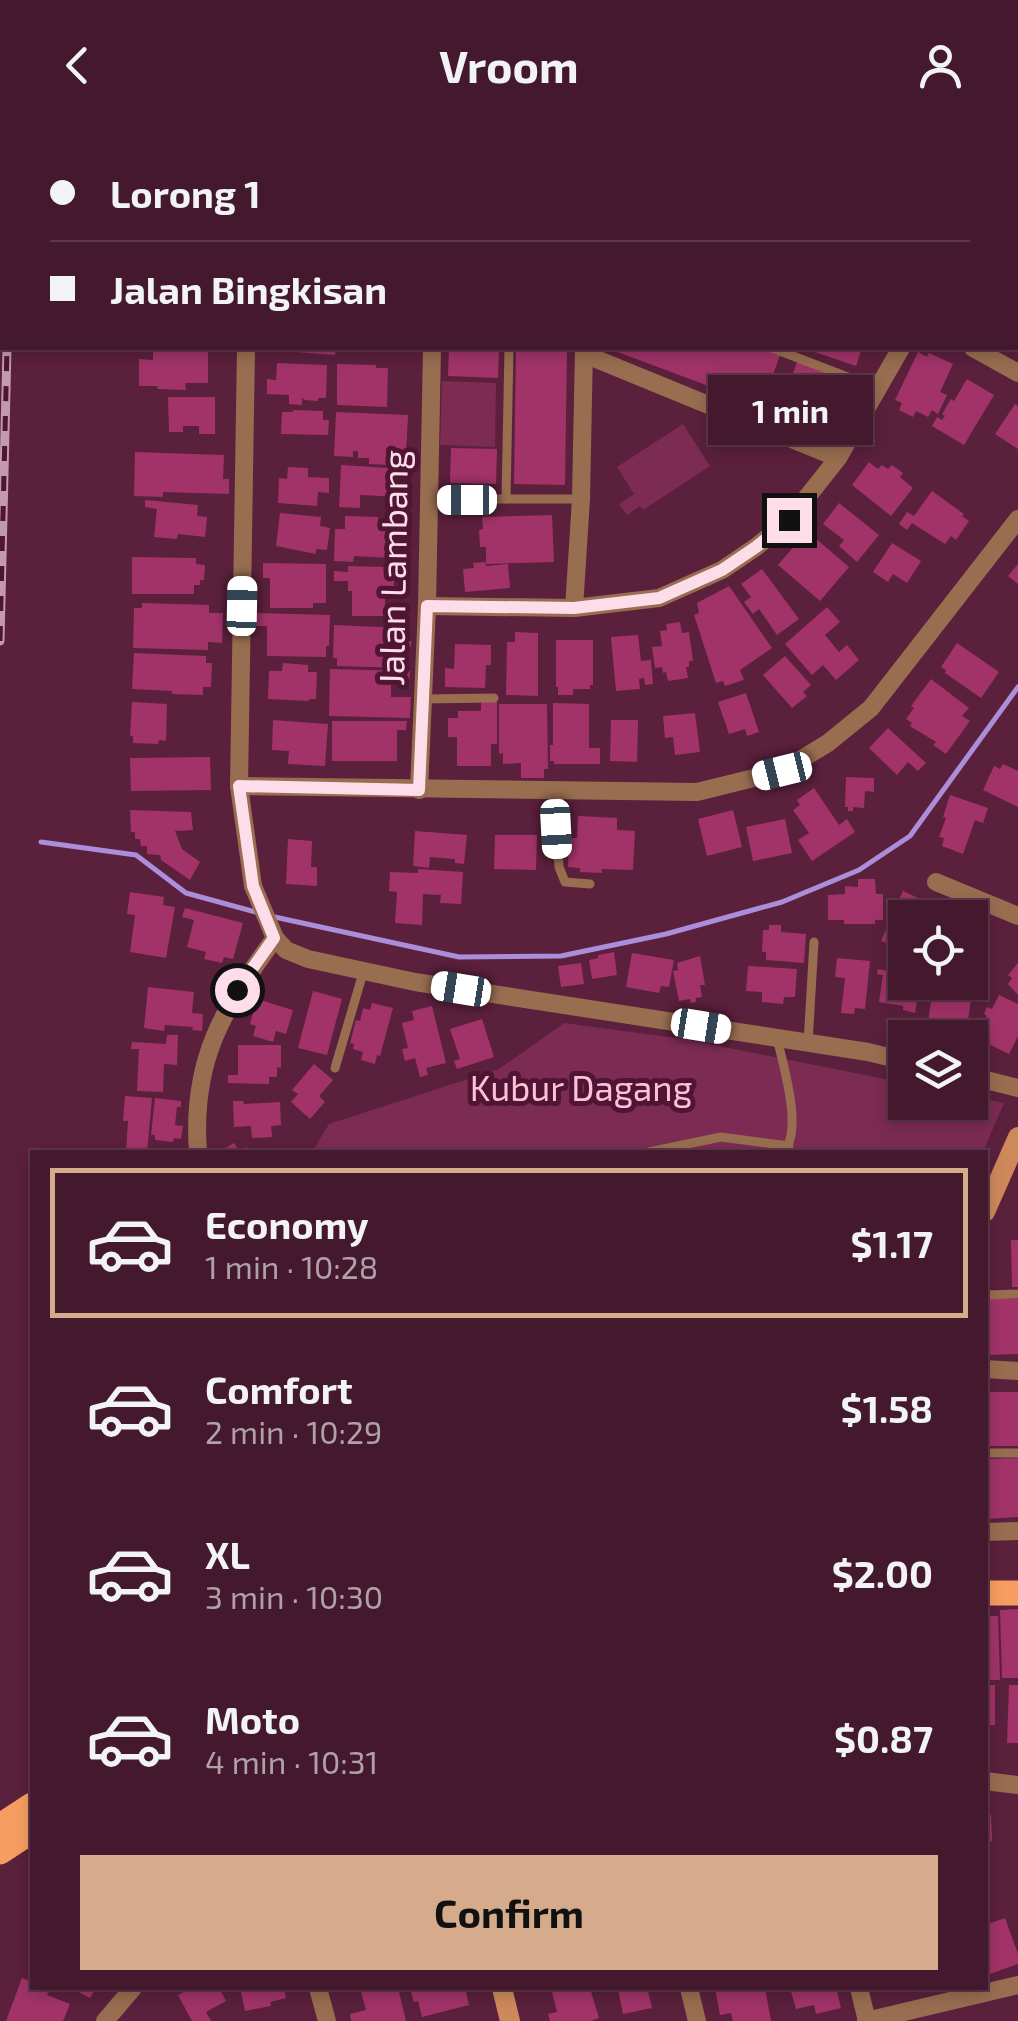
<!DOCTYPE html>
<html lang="en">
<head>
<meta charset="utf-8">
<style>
  body { margin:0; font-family:"Exo 2",sans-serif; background:#4b2135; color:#f1f3f6; height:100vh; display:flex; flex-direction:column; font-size:38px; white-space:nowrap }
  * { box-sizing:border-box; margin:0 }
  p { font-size:32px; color:#afa0aa }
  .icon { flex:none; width:55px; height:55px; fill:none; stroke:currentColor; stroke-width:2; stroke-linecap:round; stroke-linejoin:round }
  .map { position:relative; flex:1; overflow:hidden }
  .details { position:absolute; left:30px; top:1020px; width:958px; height:840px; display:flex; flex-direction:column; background:#44182d; border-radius:0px; box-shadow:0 5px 15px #0003,0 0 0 2px #5c3749 }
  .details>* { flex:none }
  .top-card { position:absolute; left:0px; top:0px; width:1020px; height:220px; box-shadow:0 5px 15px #0003,0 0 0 2px #5c3749; display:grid; align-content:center; height:220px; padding:0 50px; background:#44182d }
  .controls { position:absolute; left:888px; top:770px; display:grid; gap:20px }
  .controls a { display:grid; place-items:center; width:100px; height:100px; border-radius:0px; background:#44182d; box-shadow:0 5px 15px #0003,0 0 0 2px #5c3749; font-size:50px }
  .end { position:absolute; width:45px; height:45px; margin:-22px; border:12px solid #fcdde9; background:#111; box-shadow:0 0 0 5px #111 }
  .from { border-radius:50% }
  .bubble { position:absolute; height:70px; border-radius:0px; background:#44182d; box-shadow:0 5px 15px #0003,0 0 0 2px #5c3749; font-size:32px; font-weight:700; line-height:70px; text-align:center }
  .car { position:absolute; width:30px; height:60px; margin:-30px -15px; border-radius:12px; box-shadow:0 0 8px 2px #0007; background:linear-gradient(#fff 24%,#345 0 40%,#fff 0 76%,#345 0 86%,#fff 0) }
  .top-card b { display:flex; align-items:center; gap:35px; height:95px; font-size:38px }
  .top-card b+b { border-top:2px solid #5c3749 }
  .top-card i { width:25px; height:25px; background:#f1f3f6 }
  ul { padding:18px 0 0; list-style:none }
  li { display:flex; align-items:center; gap:30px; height:150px; margin:0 20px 15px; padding:0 30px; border:5px solid transparent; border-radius:0px }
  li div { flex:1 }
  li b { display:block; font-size:38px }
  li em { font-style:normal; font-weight:700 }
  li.selected { border-color:#d6ab8b }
  li>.icon { width:90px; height:90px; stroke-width:1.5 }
  .primary-button { display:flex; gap:20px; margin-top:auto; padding:20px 50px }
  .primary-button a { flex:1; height:115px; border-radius:0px; background:#d6ab8b; color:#111; font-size:40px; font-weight:700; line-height:115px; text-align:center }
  header { display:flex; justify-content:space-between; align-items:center; height:130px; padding:0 50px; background:#44182d; font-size:45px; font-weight:700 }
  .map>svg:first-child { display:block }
</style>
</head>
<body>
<header><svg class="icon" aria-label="back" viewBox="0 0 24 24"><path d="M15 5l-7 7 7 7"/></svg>Vroom<svg class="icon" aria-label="person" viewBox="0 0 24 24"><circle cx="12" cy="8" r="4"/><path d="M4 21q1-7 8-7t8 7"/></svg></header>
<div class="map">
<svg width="1018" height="1891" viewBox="0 0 1018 1891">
  <rect width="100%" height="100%" fill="#5b203c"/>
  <!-- green -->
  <g fill="#7c2b52">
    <path d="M442 251 496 253 495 317 440 315Z"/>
    <path d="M683 294 710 336 643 380 640 376 627 385 619 374 634 364 617 337Z"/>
    <path d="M564 893 684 909 905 953V972H970V966L1004 973 983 1022H312L329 994 499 939Z"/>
  </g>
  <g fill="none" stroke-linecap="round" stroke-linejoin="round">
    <!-- stream -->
    <g stroke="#ab8eda" stroke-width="5">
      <path d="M41 712 136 725 186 763 259 783"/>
      <path d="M270 786 459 827 561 826 666 804 782 772 859 740 910 706 1018 557"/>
    </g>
  </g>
  <!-- building -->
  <g fill="#a13369">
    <path d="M270 218H336L335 225 270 220Z"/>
    <path d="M449 218H499L498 248 448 246Z"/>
    <path d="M516 218H567L565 355 514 354Z"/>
    <path d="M607 218H769L781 222 762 276Z"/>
    <path d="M803 218H862L856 236Z"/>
    <path d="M153 219H208V253H185L186 260 158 259 157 256H139V229L153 230Z"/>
    <path d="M918 222 927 227 929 223 953 234 940 262 947 265 938 284 932 280 928 287 916 281 913 287 899 280 902 273 895 270Z"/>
    <path d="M798 229 851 252 822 298 811 294 813 291 799 285 800 280 794 278 791 287 779 283Z"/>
    <path d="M277 233 327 235 326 268H318V271L305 270 302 268V275L289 274V265L267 264V249L276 250Z"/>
    <path d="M337 234 376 235V238H388L387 277 337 275Z"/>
    <path d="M967 249 994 265 964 315 932 296 937 287 942 290 945 286 942 284 951 269 954 271Z"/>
    <path d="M168 267H215V304H199V296H183V302H169Z"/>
    <path d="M1015 274 1018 276V319L995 304Z"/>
    <path d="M293 280 323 281V290H329L328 305 281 304 282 282H293Z"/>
    <path d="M336 282 408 285 406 325H389V335L369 334V328H358V321H353V327L334 326Z"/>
    <path d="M451 318 497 319 496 354 450 353Z"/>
    <path d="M135 322 224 325 223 349H229V364L163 362V367L134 366Z"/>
    <path d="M869 332 878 339 882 335 888 339 892 335 903 343 900 347 913 358 891 386 852 355Z"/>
    <path d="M341 335 404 339 403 367 360 365V378L339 377Z"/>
    <path d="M288 337 308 338V347L329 348V363L318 362 317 376 278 373 279 348 287 349Z"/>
    <path d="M932 361 964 384 962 386 969 391 956 410 951 406 945 414 912 393 907 400 899 394 907 382 914 386Z"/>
    <path d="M145 370 198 375 197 386 207 387 205 407 178 404 177 409 154 407 157 379 145 377Z"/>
    <path d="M839 373 879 405 857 432 839 416 844 410 823 394Z"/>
    <path d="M280 383 321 387 320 396 330 398 327 420 316 419V424L276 416Z"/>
    <path d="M552 385 554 432 486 434V417H480L479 400 483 399 482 387Z"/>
    <path d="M345 386 378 387V400L392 401 391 428 354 426 353 432 334 431 335 399H345Z"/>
    <path d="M807 401 849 437 820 471 778 435Z"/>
    <path d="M892 413 921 431 907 453 893 444 888 452 873 442Z"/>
    <path d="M132 427 196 428V434L205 435 204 450H200V455H194V464H132Z"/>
    <path d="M485 432 486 436 508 434 510 458 465 462 463 439 474 438 473 433Z"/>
    <path d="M263 433 326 434V473H313V478H270V448H263Z"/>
    <path d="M1018 434V454L1008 446Z"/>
    <path d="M348 436 385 437V441H394V458H385V486H352V461H348V451H334V441L348 442Z"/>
    <path d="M762 439 799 489 777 505 759 479 753 484 744 472 751 467 741 454Z"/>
    <path d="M729 456 772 518 740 540 744 550 725 556 723 551 716 553 694 485 699 483 697 473Z"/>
    <path d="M142 473 209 475V483H223L222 513 208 512V520L133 518 134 478H142Z"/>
    <path d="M827 477 840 492 825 505 839 522 847 515 859 530 836 550 823 535 812 545 785 514Z"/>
    <path d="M257 483 330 485 329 516H326V527L267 526V496H256Z"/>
    <path d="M680 492 682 503 689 502 693 531H689V537H686L688 548 668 551 666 542 663 543 662 537 655 538 652 517 662 516 660 501 667 500 666 494Z"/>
    <path d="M334 495 402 498 401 511H411V517L405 516 404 538 337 536V528H333Z"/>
    <path d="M515 502 538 503V566L506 565 507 512H515Z"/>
    <path d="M638 505 641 531 651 530 653 554 645 555 644 548 639 549 640 559 616 561 611 507Z"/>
    <path d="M556 510H593V555H590V559H573V565H558V557H556Z"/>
    <path d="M957 513 999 542 981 568 945 543 946 540 941 537Z"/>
    <path d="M455 514 491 515V535H486L485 558 445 557V538L454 539Z"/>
    <path d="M134 523 206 526V533H212L211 557H203V565L172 564V561L132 559Z"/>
    <path d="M785 526 811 555 803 562 807 566 792 578 763 545Z"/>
    <path d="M283 533 308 535V542H317L316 569H309V571L268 569 269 541H282Z"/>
    <path d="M330 539 410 541 409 556 391 555V567H411L410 588 329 586Z"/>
    <path d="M931 549 969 578 962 586 970 591 946 624 933 615 936 612 910 596 912 593 906 589 914 578 911 576Z"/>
    <path d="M746 563 759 602 747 606 745 599 729 604 718 572Z"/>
    <path d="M132 572 167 574 166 611 159 610 158 614 133 613V606H130Z"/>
    <path d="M481 572H497V614H491V636H457V607H448V588H458V581H481Z"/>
    <path d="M553 573 589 574V618H600V634H554V631H550V615H553Z"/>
    <path d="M499 574H547L548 639H544V648H521V633L503 634V623L499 624Z"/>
    <path d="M695 583 700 622 675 625 673 607 665 608 663 586Z"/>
    <path d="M273 590 328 594 325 636 288 634 289 621 272 620Z"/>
    <path d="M611 590H638L637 632 610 631Z"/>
    <path d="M332 591H407L406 600H397V631H332Z"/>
    <path d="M888 598 926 633 918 641 908 632 897 645 869 618Z"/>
    <path d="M210 627 211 660 131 661 130 628Z"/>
    <path d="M1003 634 1018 641V677L983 660 994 636 1000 639Z"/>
    <path d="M846 647 874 648V662L865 661 864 678 853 677V681H848V677H845Z"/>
    <path d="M814 658 839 695 847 689 855 702 812 731 798 710 809 703 793 680 800 675 797 670Z"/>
    <path d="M950 665 988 678 983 693 975 690 963 724 942 716 944 708 939 707 946 688 943 687Z"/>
    <path d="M130 680 191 682 193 700 175 701 182 719 200 732 190 750 161 730 160 725 147 724V716H141L140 709H135V702H131Z"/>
    <path d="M733 680 742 717 707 726 698 689Z"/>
    <path d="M578 686 617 688V700L635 701 633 740 602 739V743L580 742V738L568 737 569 708H577Z"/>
    <path d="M785 689 792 723 753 731 746 697Z"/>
    <path d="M415 701 467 705 464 734 455 733V729L430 727 429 738 413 736Z"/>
    <path d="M495 705H537L536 740 494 739Z"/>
    <path d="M288 709 312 711 311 737H317V756L286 754Z"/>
    <path d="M418 739 463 742 461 774 440 773 441 765 423 764 422 795 395 793 397 762 389 761 390 742 418 743Z"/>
    <path d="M858 749H875L876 764H883V790H875V794H844V790H828V765L845 764V756L858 757Z"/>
    <path d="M903 761 935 776 930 788H905V829L896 825 899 819 896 817 894 820 888 818 890 814 881 811Z"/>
    <path d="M130 762 164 767 163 775 175 777 166 828 130 822 135 785 127 784Z"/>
    <path d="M185 778 243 793 233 829 224 827 222 833 204 829 206 822 187 817 194 790 182 787Z"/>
    <path d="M769 795H781V802L806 804 804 833 766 830V822H762L763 800H769Z"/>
    <path d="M970 800 979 802 976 822 982 823 981 830H976L974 838 970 837Z"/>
    <path d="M614 822 617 845 592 849 589 830 598 828V825Z"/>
    <path d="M632 823 674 830 669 857 661 856 659 863 626 857Z"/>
    <path d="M700 826 705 855H700L702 867 696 868V872L691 873 690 869 679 871 673 841 678 840 677 833Z"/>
    <path d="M837 828 870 831 865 879 855 878 854 884 841 883 845 848 835 847Z"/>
    <path d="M581 833 584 854 561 857 558 836Z"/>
    <path d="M1018 833V865L1008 854 1012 848 1008 845Z"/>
    <path d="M748 836 797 839 795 867H784L783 874 762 872V862L746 861Z"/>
    <path d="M878 839 905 844V852H926L925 860 919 859 915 883 903 880V876L879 872 883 845 877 844Z"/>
    <path d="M970 849H974L967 897 955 895 953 908H937L938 900 927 898 934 852H970Z"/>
    <path d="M148 857 194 862 192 883 203 884 202 901 192 900 193 897 165 895 164 901 144 898Z"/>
    <path d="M313 861 342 869 327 925 298 918Z"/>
    <path d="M999 865 1018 874V906L1009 924 976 908 987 886 984 884 987 877 992 879Z"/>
    <path d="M257 869 293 880 286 904 276 901 273 912 253 906 256 896 250 894Z"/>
    <path d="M372 873 393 878 380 926 377 925 375 934 361 930 363 922 353 919 354 914 350 913 356 890 360 891 363 878 370 880Z"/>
    <path d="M432 876 446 933 426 938 428 945 420 947 415 928 405 931 402 919 408 918 402 893 414 890 412 881Z"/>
    <path d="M482 889 494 927 457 939 454 931 460 929 450 899Z"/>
    <path d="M167 905H178L177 935 164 934 163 962 137 961 139 919H131L132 912 166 914Z"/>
    <path d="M238 915H281V938L277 937V947H269V954L228 953V945H238Z"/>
    <path d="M314 934 333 950 319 966 325 972 310 989 291 972 298 964 292 960Z"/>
    <path d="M125 966 152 968 147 1022H126L128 991H123Z"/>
    <path d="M155 968 181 971V977H177L175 995 183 996 181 1009 174 1008 173 1012 155 1010V1005H151Z"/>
    <path d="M233 971H243L244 974 280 972 281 995 271 996 272 1007 252 1008 251 996 234 997Z"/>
    <path d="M234 1013 240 1022 247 1017 251 1022H219Z"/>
    <path d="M1011 1110H1018V1157H1012Z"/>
    <path d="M985 1169H1018V1224L987 1225Z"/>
    <rect x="985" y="1262" width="33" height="54"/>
    <path d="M1018 1328V1387L985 1389V1329Z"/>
    <path d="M1018 1479V1548H1002L1000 1480Z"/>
    <path d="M985 1486H998L1000 1550H985Z"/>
    <path d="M985 1555H995V1595H989V1606H985Z"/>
    <path d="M1009 1555H1018V1613H1007Z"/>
    <path d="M985 1685H991L992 1711 985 1712Z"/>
    <path d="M1005 1788 1018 1824V1834L990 1844 988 1840 985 1841V1795Z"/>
    <path d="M22 1848 32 1852V1858H50L47 1865 70 1874 63 1891H6Z"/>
    <path d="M71 1858H96L90 1868Z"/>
    <path d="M192 1858H219L226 1871 206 1882 211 1891H192L178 1865Z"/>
    <path d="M240 1858H284L286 1868 270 1872 271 1876 245 1881Z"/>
    <path d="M360 1858H398L406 1891H351L350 1884 366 1880Z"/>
    <path d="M410 1858H465L469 1875 422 1887 418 1871 414 1872Z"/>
    <path d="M570 1858H590L599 1888 591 1891H550L548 1884 557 1882 552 1862Z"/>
    <path d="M609 1858H647L652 1878 623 1884 618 1859 610 1861Z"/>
    <path d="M715 1858H765L771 1891H733L731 1883 720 1885Z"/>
    <path d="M790 1858H836L841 1878 816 1884 814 1875 796 1879Z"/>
  </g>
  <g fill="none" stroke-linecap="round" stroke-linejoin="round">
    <!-- lane -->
    <g stroke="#986d50" stroke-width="9">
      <path d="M772 218 879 259"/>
      <path d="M429 369H581"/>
      <path d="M506 369 509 218"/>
      <path d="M423 569 494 568"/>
      <path d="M555 661 559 737 565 752 590 754"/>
      <path d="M777 908C783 935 804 1002 783 1022"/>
      <path d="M808 913 814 812"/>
      <path d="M335 938 363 843"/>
      <path d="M649 1022 721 1007 789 1016"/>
      <path d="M985 1165 1018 1164"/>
      <path d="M985 1323H1018"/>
    </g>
    <!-- street -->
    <g stroke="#986d50" stroke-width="18">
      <path d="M927 0 934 2"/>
      <path d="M249 2V0"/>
      <path d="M435 2 436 0"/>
      <path d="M781 2 782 0"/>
      <path d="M246 218 239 656 253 756 275 808 286 820 308 829 415 852 868 922 905 931"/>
      <path d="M973 218 1018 243"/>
      <path d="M584 224 838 328"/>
      <path d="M427 476 574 478 659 468 722 440 756 417 789 390 838 328 901 218"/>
      <path d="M574 478 581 369 584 218"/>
      <path d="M239 656 697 662 782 641 828 613 871 578 1018 389"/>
      <path d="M419 660 427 476 432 218"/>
      <path d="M936 752 1018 786"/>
      <path d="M970 946 1018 958"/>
      <path d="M198 1022C191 930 223 879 275 808"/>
      <path d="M985 1239 1018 1241"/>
      <path d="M985 1402 1018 1401"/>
      <path d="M985 1651 1018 1655"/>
      <path d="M318 1858 327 1891"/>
      <path d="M689 1858 697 1891"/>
      <path d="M859 1858 867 1891"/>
      <path d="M105 1891 133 1858"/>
      <path d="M866 1891 1018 1855"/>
    </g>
    <!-- secondary -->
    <g stroke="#cd895a" stroke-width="20">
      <path d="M985 1082 1018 1007"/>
      <path d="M502 1858 510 1891"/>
    </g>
    <!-- primary -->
    <g stroke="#f69e61" stroke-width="25">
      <path d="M985 1463H1018"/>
      <path d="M0 1696 32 1675"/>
      <path d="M0 1722 32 1701"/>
    </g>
    <defs>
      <g id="rail">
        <path d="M0 90 1 0"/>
        <path d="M0 511 7 218"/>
      </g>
    </defs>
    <!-- rail casing -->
    <use href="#rail" stroke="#c39aac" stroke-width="9"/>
    <!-- rail -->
    <use href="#rail" stroke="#4f1532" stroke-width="5" stroke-dasharray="15" stroke-linecap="butt"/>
  </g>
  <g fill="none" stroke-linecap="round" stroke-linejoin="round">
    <!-- route -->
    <path stroke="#fcdde9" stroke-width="12" d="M237 860 274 808 253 756 239 656 419 660 427 476 574 478 659 468 722 440 756 417 789 390"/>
  </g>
  <g text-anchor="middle" stroke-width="10" stroke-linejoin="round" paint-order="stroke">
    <!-- street labels -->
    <g font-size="35" fill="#fcdde9" stroke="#4f1532">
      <text transform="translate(394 438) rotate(-89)" y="12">Jalan Lambang</text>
    </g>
    <!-- park labels -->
    <g font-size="35" fill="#fcc0d7" stroke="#4f1532">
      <text x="581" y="971">Kubur Dagang</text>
    </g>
  </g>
</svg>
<div class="controls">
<a><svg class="icon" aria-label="locate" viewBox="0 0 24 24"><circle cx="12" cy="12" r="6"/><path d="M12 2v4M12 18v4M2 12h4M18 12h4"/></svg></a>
<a><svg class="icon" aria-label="layers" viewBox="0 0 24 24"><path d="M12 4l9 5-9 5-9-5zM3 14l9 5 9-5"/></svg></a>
</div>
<i class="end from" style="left:237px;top:860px"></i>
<i class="end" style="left:789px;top:390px"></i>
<div class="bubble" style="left:708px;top:245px;width:165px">1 min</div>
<i class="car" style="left:467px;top:370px;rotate:270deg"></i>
<i class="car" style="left:242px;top:476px;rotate:1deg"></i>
<i class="car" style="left:782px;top:641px;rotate:256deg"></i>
<i class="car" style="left:556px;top:699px;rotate:177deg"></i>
<i class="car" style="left:461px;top:859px;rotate:279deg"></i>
<i class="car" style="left:701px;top:896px;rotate:99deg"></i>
<div class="top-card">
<b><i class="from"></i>Lorong 1</b>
<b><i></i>Jalan Bingkisan</b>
</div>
<section class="details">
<ul>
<li class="selected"><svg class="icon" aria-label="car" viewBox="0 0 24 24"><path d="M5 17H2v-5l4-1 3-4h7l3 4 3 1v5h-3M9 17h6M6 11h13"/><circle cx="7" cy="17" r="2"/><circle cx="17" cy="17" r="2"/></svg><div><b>Economy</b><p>1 min · 10:28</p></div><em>$1.17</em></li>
<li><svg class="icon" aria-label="car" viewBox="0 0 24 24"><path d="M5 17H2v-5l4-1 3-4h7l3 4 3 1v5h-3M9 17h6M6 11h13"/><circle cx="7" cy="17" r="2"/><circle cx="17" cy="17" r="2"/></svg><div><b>Comfort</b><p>2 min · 10:29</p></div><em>$1.58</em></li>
<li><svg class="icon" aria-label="car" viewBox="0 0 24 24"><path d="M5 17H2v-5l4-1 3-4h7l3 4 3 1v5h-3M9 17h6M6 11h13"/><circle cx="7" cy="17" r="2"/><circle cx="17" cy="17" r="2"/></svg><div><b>XL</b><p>3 min · 10:30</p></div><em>$2.00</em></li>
<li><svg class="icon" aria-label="car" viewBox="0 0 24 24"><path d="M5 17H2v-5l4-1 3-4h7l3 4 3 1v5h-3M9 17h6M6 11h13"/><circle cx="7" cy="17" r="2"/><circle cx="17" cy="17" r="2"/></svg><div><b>Moto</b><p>4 min · 10:31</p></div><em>$0.87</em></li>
</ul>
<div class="primary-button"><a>Confirm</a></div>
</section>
</div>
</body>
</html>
